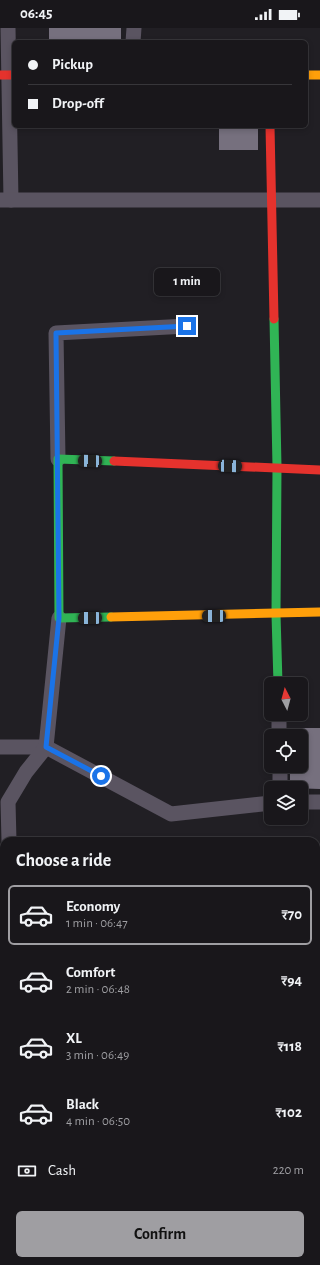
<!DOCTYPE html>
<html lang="en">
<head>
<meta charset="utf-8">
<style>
  body { margin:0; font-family:"Alegreya Sans",sans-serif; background:#262428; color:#f1f3f6; height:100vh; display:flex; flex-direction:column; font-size:15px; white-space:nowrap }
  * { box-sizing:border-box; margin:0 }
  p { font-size:13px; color:#9f9fa3 }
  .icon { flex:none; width:22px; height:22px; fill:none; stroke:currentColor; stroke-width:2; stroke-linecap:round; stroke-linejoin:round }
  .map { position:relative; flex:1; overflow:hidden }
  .sheet { position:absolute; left:0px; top:809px; width:320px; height:428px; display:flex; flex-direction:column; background:#19171b; border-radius:12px 12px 0 0; box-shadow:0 2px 6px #0003,0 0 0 1px #37363a }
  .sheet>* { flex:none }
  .top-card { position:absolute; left:12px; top:12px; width:296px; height:88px; border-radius:6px; box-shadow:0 2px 6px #0003,0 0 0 1px #37363a; display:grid; align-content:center; height:88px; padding:0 16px; background:#19171b }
  .needle { width:26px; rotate:354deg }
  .buttons { position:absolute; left:264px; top:649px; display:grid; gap:8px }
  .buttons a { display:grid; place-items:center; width:44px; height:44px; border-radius:6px; background:#19171b; box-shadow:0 2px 6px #0003,0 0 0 1px #37363a; font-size:20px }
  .end { position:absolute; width:18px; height:18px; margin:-9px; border:5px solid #1a73e8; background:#fff; box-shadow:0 0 0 2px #fff }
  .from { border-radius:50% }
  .bubble { position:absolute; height:28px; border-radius:6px; background:#19171b; box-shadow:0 2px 6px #0003,0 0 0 1px #37363a; font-size:13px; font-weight:700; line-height:28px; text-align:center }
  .car { position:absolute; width:12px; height:24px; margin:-12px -6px; border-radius:5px; box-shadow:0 0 3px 1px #0007; background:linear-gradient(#222 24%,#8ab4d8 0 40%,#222 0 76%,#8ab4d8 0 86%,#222 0) }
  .top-card b { display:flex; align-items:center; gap:14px; height:38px; font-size:15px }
  .top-card b+b { border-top:1px solid #37363a }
  .top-card i { width:10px; height:10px; background:#f1f3f6 }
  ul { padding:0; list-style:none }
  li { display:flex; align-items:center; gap:12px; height:60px; margin:0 8px 6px; padding:0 8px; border:2px solid transparent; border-radius:6px }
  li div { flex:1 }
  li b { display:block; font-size:15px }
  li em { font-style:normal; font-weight:700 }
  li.on { border-color:#9f9ea2 }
  li>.icon { width:36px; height:36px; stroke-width:1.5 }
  h2 { padding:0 16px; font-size:18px; line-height:48px }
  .pay { display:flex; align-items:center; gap:10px; height:44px; padding:0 16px; font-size:15px }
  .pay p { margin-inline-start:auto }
  .primary-button { display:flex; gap:8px; margin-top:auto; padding:8px 16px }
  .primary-button a { flex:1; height:46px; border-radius:6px; background:#9f9ea2; color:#111; font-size:16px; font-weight:700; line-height:46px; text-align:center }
  .status { display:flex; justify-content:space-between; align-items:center; height:28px; padding:0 20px; background:#19171b; direction:ltr }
  .status svg { height:11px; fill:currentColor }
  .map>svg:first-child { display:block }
</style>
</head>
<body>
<div class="status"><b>06:45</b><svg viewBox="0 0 49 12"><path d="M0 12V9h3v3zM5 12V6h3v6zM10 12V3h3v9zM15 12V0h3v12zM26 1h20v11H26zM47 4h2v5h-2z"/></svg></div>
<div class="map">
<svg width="320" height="1237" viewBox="0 0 320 1237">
  <rect width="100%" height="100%" fill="#211f24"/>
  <!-- building -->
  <g fill="#76707e">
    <rect x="49" y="0" width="72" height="14"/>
    <rect x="219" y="98" width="39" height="24"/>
    <path d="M301 700H320V761L290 760V738H301Z"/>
  </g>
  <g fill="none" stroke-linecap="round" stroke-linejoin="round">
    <!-- street -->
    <g stroke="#5a5461" stroke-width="15">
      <path d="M8 0 11 172"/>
      <path d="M133 14 134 0"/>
      <path d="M0 172H320"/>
      <path d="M58 431 56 305 187 298"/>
      <path d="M279 686V708"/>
      <path d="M0 719H46L171 786 271 775"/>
      <path d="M280 738V760"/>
      <path d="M301 774H320"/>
      <path d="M9 813 8 774 26 744 46 719 59 590"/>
      <path d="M55 1233 56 1237"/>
      <path d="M280 1233V1237"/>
      <path d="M144 1237 157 1233"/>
    </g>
    <!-- fast -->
    <g stroke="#30b455" stroke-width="9">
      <path d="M274 291 277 439 276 586 278 656"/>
      <path d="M111 589 59 590 58 431 114 433"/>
      <path d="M0 990H4"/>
      <path d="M316 1008H320"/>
      <path d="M0 1013H4"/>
    </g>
    <!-- slow -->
    <g stroke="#ff9f0a" stroke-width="9">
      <path d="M306 47H320"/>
      <path d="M111 589 320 584"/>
    </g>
    <!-- jam -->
    <g stroke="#e5322d" stroke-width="9">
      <path d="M0 47H14"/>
      <path d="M270 98 274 291"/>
      <path d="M114 433 320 442"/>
      <path d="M316 981H320"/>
    </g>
  </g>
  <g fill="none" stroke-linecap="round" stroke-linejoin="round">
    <!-- route -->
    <path stroke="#1a73e8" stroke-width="5" d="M101 748 46 719 59 590 56 305 187 298"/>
  </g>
</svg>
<div class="buttons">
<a><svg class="needle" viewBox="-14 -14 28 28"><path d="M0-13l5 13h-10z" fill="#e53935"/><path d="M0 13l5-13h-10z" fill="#9f9fa3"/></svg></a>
<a><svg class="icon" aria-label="locate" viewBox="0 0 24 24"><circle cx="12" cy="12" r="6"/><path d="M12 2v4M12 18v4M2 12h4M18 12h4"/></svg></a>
<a><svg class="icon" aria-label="layers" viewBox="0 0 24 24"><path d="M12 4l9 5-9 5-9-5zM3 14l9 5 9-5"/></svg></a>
</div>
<i class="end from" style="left:101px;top:748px"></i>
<i class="end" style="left:187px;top:298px"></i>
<div class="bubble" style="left:154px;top:240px;width:66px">1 min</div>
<i class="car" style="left:90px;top:433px;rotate:272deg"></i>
<i class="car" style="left:230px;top:438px;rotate:92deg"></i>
<i class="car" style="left:214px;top:588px;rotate:269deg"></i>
<i class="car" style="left:90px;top:590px;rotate:269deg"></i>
<div class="top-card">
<b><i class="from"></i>Pickup</b>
<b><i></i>Drop-off</b>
</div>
<section class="sheet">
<h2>Choose a ride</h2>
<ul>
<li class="on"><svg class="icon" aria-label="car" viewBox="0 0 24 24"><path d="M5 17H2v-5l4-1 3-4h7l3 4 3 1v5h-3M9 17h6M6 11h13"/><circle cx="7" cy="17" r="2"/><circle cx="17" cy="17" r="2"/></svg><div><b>Economy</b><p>1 min · 06:47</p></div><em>₹70</em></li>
<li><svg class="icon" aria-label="car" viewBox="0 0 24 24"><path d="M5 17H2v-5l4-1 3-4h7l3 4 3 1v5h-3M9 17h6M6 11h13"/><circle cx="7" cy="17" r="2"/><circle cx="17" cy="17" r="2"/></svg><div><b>Comfort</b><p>2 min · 06:48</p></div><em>₹94</em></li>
<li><svg class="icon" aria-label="car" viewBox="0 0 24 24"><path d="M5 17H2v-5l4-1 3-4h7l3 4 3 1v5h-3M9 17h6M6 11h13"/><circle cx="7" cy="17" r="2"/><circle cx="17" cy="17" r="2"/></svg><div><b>XL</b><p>3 min · 06:49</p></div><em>₹118</em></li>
<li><svg class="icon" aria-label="car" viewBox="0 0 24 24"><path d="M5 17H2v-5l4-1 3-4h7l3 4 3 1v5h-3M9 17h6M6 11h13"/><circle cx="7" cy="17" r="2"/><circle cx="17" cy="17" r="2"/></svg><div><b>Black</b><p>4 min · 06:50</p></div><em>₹102</em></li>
</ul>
<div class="pay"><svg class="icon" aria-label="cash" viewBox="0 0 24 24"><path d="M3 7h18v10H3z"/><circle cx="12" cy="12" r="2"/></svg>Cash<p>220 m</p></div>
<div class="primary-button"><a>Confirm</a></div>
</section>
</div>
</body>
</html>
